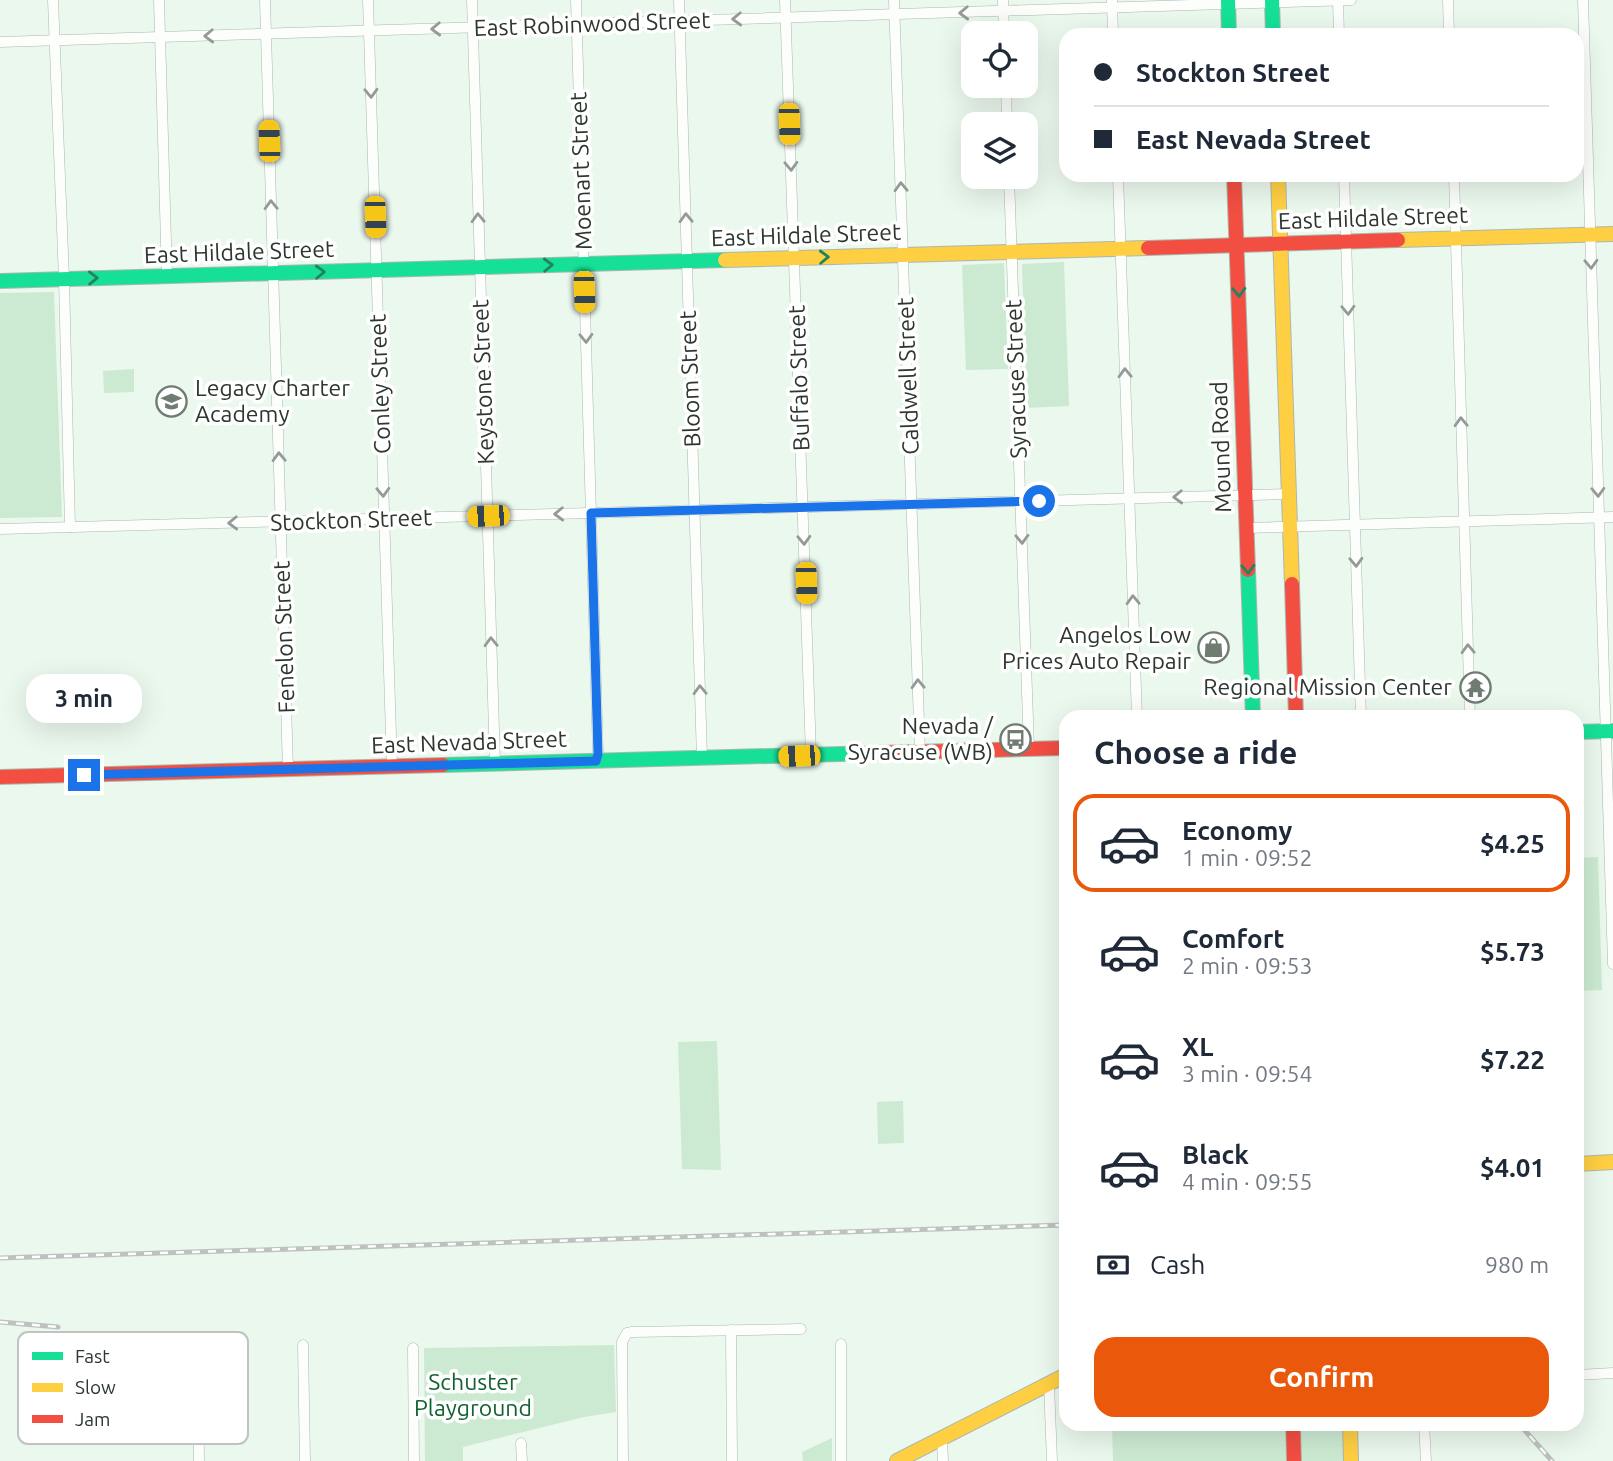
<!DOCTYPE html>
<html lang="en">
<head>
<meta charset="utf-8">
<style>
  body { margin:0; font-family:Ubuntu,sans-serif; background:#f2f2f3; color:#1f2937; height:100vh; display:flex; flex-direction:column; font-size:26px; white-space:nowrap }
  * { box-sizing:border-box; margin:0 }
  p { font-size:23px; color:#747a83 }
  .icon { flex:none; width:38px; height:38px; fill:none; stroke:currentColor; stroke-width:2; stroke-linecap:round; stroke-linejoin:round }
  .map { position:relative; flex:1; overflow:hidden }
  .details { position:absolute; left:1059px; top:710px; width:525px; height:721px; display:flex; flex-direction:column; background:#fff; border-radius:21px; box-shadow:0 7px 28px #0002 }
  .details>* { flex:none }
  .banner { position:absolute; left:1059px; top:28px; width:525px; height:154px; border-radius:21px; box-shadow:0 7px 28px #0002; display:grid; align-content:center; height:154px; padding:0 35px; background:#fff }
  .controls { position:absolute; left:961px; top:21px; display:grid; gap:14px }
  .controls a { display:grid; place-items:center; width:77px; height:77px; border-radius:14px; background:#fff; box-shadow:0 7px 28px #0002; font-size:35px }
  .end { position:absolute; width:32px; height:32px; margin:-16px; border:9px solid #1a73e8; background:#fff; box-shadow:0 0 0 4px #fff }
  .from { border-radius:50% }
  .bubble { position:absolute; height:49px; border-radius:21px; background:#fff; box-shadow:0 7px 28px #0002; font-size:23px; font-weight:600; line-height:49px; text-align:center }
  .car { position:absolute; width:21px; height:42px; margin:-21px -10px; border-radius:9px; box-shadow:0 0 5px 2px #0007; background:linear-gradient(#f5c518 24%,#345 0 40%,#f5c518 0 76%,#345 0 86%,#f5c518 0) }
  .banner b { display:flex; align-items:center; gap:24px; height:66px; font-size:26px }
  .banner b+b { border-top:2px solid #e0e1e3 }
  .banner i { width:18px; height:18px; background:#1f2937 }
  ul { padding:0; list-style:none }
  li { display:flex; align-items:center; gap:21px; height:98px; margin:0 14px 10px; padding:0 21px; border:4px solid transparent; border-radius:21px }
  li div { flex:1 }
  li b { display:block; font-size:26px }
  li em { font-style:normal; font-weight:600 }
  li.active { border-color:#ea580c }
  li>.icon { width:63px; height:63px; stroke-width:1.5 }
  h2 { padding:0 35px; font-size:32px; line-height:84px }
  .pay { display:flex; align-items:center; gap:18px; height:77px; padding:0 35px; font-size:26px }
  .pay p { margin-inline-start:auto }
  .primary-button { display:flex; gap:14px; margin-top:auto; padding:14px 35px }
  .primary-button a { flex:1; height:80px; border-radius:21px; background:#ea580c; color:#fff; font-size:28px; font-weight:600; line-height:80px; text-align:center }
  .map>svg:first-child { display:block }
</style>
</head>
<body>
<div class="map">
<svg width="1613" height="1461" viewBox="0 0 1613 1461">
  <rect width="100%" height="100%" fill="#ebf8ed"/>
  <!-- green -->
  <g fill="#ccead2">
    <path d="M1064 262 1069 406 1027 408 1022 264Z"/>
    <path d="M1004 263 1008 369 966 370 962 265Z"/>
    <path d="M54 292 62 517 0 518V293Z"/>
    <path d="M134 369V392L104 393 103 371Z"/>
    <path d="M1598 857 1602 990 1577 991V858Z"/>
    <path d="M717 1041 721 1170 682 1169 678 1042Z"/>
    <path d="M903 1101 904 1143 878 1144 877 1102Z"/>
    <path d="M614 1345 616 1412 584 1417 463 1447V1461H425L424 1348Z"/>
    <path d="M1112 1425H1285L1286 1461H1113Z"/>
    <path d="M1301 1425H1346V1461H1302Z"/>
    <path d="M832 1438V1461H803L802 1452Z"/>
  </g>
  <g fill="none" stroke-linecap="round" stroke-linejoin="round">
    <defs>
      <g id="street">
        <path d="M53 0 64 279 70 527"/>
        <path d="M159 0 167 277"/>
        <path d="M265 0 288 770"/>
        <path d="M368 0 392 767"/>
        <path d="M472 0 495 764"/>
        <path d="M576 0 598 754 596 761"/>
        <path d="M679 0 702 758"/>
        <path d="M785 0 811 755"/>
        <path d="M894 0 920 752"/>
        <path d="M1003 0 1004 33"/>
        <path d="M1112 0 1113 35"/>
        <path d="M1338 0 1339 35"/>
        <path d="M1448 0 1449 35"/>
        <path d="M1583 0 1613 964"/>
        <path d="M0 42 1351 0"/>
        <path d="M1006 86 1007 124"/>
        <path d="M1118 175 1137 718"/>
        <path d="M1344 175 1361 718"/>
        <path d="M1454 175 1470 718"/>
        <path d="M1009 177 1029 749"/>
        <path d="M1247 528 1613 517"/>
        <path d="M0 529 1289 494"/>
        <path d="M731 1330 732 1461"/>
        <path d="M841 1344V1461"/>
        <path d="M303 1345 305 1461"/>
        <path d="M413 1348 414 1461"/>
        <path d="M1577 1375 1613 1373"/>
        <path d="M198 1379 199 1461"/>
        <path d="M1049 1384 1052 1461"/>
        <path d="M1424 1424 1426 1461"/>
        <path d="M942 1438 943 1461"/>
        <path d="M521 1443 522 1461"/>
        <path d="M623 1461 622 1342 627 1333 632 1332 801 1329"/>
      </g>
      <g id="fast">
        <path d="M1228 0 1229 35"/>
        <path d="M1272 0 1273 35"/>
        <path d="M0 281 725 260"/>
        <path d="M1248 570 1253 718"/>
        <path d="M1577 732 1613 731"/>
        <path d="M443 765 876 753"/>
      </g>
      <g id="slow">
        <path d="M1278 175 1292 584"/>
        <path d="M1398 240 1613 234"/>
        <path d="M725 260 1148 248"/>
        <path d="M1577 1164 1613 1162"/>
        <path d="M1350 1424 1351 1461"/>
        <path d="M897 1461 1066 1375"/>
      </g>
      <g id="jam">
        <path d="M1234 175 1248 570"/>
        <path d="M1148 248 1398 240"/>
        <path d="M1292 584 1296 718"/>
        <path d="M876 753 1066 748"/>
        <path d="M0 777 443 765"/>
        <path d="M1293 1424 1294 1461"/>
      </g>
    </defs>
    <!-- street casing -->
    <use href="#street" stroke="#acb7ae" stroke-width="11"/>
    <!-- fast casing -->
    <use href="#fast" stroke="#acb7ae" stroke-width="16"/>
    <!-- slow casing -->
    <use href="#slow" stroke="#acb7ae" stroke-width="16"/>
    <!-- jam casing -->
    <use href="#jam" stroke="#acb7ae" stroke-width="16"/>
    <!-- street -->
    <use href="#street" stroke="#fcfefc" stroke-width="10"/>
    <!-- fast -->
    <use href="#fast" stroke="#16e098" stroke-width="14"/>
    <!-- slow -->
    <use href="#slow" stroke="#ffcf43" stroke-width="14"/>
    <!-- jam -->
    <use href="#jam" stroke="#f24e42" stroke-width="14"/>
    <defs>
      <g id="rail">
        <path d="M0 1258 1066 1225"/>
        <path d="M0 1322 58 1327"/>
        <path d="M1519 1424 1552 1461"/>
      </g>
    </defs>
    <!-- rail casing -->
    <use href="#rail" stroke="#bec2bf" stroke-width="5"/>
    <!-- rail -->
    <use href="#rail" stroke="#fff" stroke-width="2.5" stroke-dasharray="8" stroke-linecap="butt"/>
  </g>
  <!-- one-way arrows -->
  <defs><path id="oneway-chevron" d="M-2-3.5L2.5 0L-2 3.5" fill="none" stroke-width="1.6" stroke-linecap="round" stroke-linejoin="round" transform="scale(1.75)"/></defs>
  <g stroke="#949a96">
    <use href="#oneway-chevron" transform="translate(964 13) rotate(178)"/>
    <use href="#oneway-chevron" transform="translate(737 19) rotate(178)"/>
    <use href="#oneway-chevron" transform="translate(436 29) rotate(178)"/>
    <use href="#oneway-chevron" transform="translate(209 36) rotate(178)"/>
    <use href="#oneway-chevron" transform="translate(371 93) rotate(88)"/>
    <use href="#oneway-chevron" transform="translate(791 166) rotate(88)"/>
    <use href="#oneway-chevron" transform="translate(901 187) rotate(-92)"/>
    <use href="#oneway-chevron" transform="translate(271 205) rotate(-92)"/>
    <use href="#oneway-chevron" transform="translate(478 218) rotate(-92)"/>
    <use href="#oneway-chevron" transform="translate(686 218) rotate(-92)"/>
    <use href="#oneway-chevron" transform="translate(1591 264) rotate(88)"/>
    <use href="#oneway-chevron" transform="translate(1348 310) rotate(88)"/>
    <use href="#oneway-chevron" transform="translate(586 338) rotate(88)"/>
    <use href="#oneway-chevron" transform="translate(1125 373) rotate(-92)"/>
    <use href="#oneway-chevron" transform="translate(1461 422) rotate(-92)"/>
    <use href="#oneway-chevron" transform="translate(279 457) rotate(-92)"/>
    <use href="#oneway-chevron" transform="translate(383 492) rotate(88)"/>
    <use href="#oneway-chevron" transform="translate(1598 492) rotate(88)"/>
    <use href="#oneway-chevron" transform="translate(1178 497) rotate(178)"/>
    <use href="#oneway-chevron" transform="translate(559 514) rotate(178)"/>
    <use href="#oneway-chevron" transform="translate(233 523) rotate(178)"/>
    <use href="#oneway-chevron" transform="translate(1022 539) rotate(88)"/>
    <use href="#oneway-chevron" transform="translate(804 540) rotate(88)"/>
    <use href="#oneway-chevron" transform="translate(1356 562) rotate(88)"/>
    <use href="#oneway-chevron" transform="translate(1133 600) rotate(-92)"/>
    <use href="#oneway-chevron" transform="translate(491 642) rotate(-92)"/>
    <use href="#oneway-chevron" transform="translate(1468 649) rotate(-92)"/>
    <use href="#oneway-chevron" transform="translate(918 684) rotate(-92)"/>
    <use href="#oneway-chevron" transform="translate(700 690) rotate(-92)"/>
  </g>
  <g stroke="#23835e">
    <use href="#oneway-chevron" transform="translate(824 257) rotate(-2)"/>
    <use href="#oneway-chevron" transform="translate(548 265) rotate(-2)"/>
    <use href="#oneway-chevron" transform="translate(320 272) rotate(-2)"/>
    <use href="#oneway-chevron" transform="translate(93 278) rotate(-1)"/>
    <use href="#oneway-chevron" transform="translate(1239 292) rotate(88)"/>
    <use href="#oneway-chevron" transform="translate(1248 569) rotate(88)"/>
  </g>
  <g fill="none" stroke-linecap="round" stroke-linejoin="round">
    <!-- route -->
    <path stroke="#1a73e8" stroke-width="9" d="M84 775 596 761 598 754 591 513 1039 501"/>
  </g>
  <!-- icons -->
  <defs>
    <symbol id="school-ring" viewBox="-11 -11 22 22"><circle r="9.5" fill="#fff" stroke="#707b72" stroke-width="1.5"/><path d="M0-5L7-2L0 1L-7-2ZM-4 1L0 2.5L4 1V4Q0 6-4 4Z" fill="#707b72"/></symbol>
    <symbol id="shop-ring" viewBox="-11 -11 22 22"><circle r="9.5" fill="#fff" stroke="#707b72" stroke-width="1.5"/><path d="M-5-2.5h2.3a2.7 3.5 0 0 1 5.4 0H5L5.5 6h-11ZM-1.5-2.5h3a1.5 2.3 0 0 0-3 0Z" fill="#707b72"/></symbol>
    <symbol id="temple-ring" viewBox="-11 -11 22 22"><circle r="9.5" fill="#fff" stroke="#707b72" stroke-width="1.5"/><path d="M0-6L5-2H3V0L6.5 2.5H4V6H1.5V3h-3V6H-4V2.5H-6.5L-3 0V-2H-5Z" fill="#707b72"/></symbol>
    <symbol id="bus-ring" viewBox="-11 -11 22 22"><circle r="9.5" fill="#fff" stroke="#707b72" stroke-width="1.5"/><path d="M-5-6H5V4H4V6H2V4H-2V6H-4V4H-5ZM-3.5-4V0h7V-4ZM-3.5 1.2v1.5H-2V1.2ZM2 1.2v1.5H3.5V1.2Z" fill="#707b72"/></symbol>
  </defs>
  <g fill-rule="evenodd">
    <use href="#school-ring" x="154" y="384" width="35" height="35"/>
    <use href="#shop-ring" x="1196" y="630" width="35" height="35"/>
    <use href="#temple-ring" x="1458" y="670" width="35" height="35"/>
    <use href="#bus-ring" x="998" y="722" width="35" height="35"/>
  </g>
  <g text-anchor="middle" stroke-width="7" stroke-linejoin="round" paint-order="stroke">
    <!-- street labels -->
    <g font-size="23" fill="#2d372f" stroke="#fff">
      <text transform="translate(592 24) rotate(-2)" y="8">East Robinwood Street</text>
      <text transform="translate(581 171) rotate(-92)" y="8">Moenart Street</text>
      <text transform="translate(1373 218) rotate(-2)" y="8">East Hildale Street</text>
      <text transform="translate(806 235) rotate(-2)" y="8">East Hildale Street</text>
      <text transform="translate(239 252) rotate(-2)" y="8">East Hildale Street</text>
      <text transform="translate(908 376) rotate(-92)" y="8">Caldwell Street</text>
      <text transform="translate(799 378) rotate(-92)" y="8">Buffalo Street</text>
      <text transform="translate(690 379) rotate(-92)" y="8">Bloom Street</text>
      <text transform="translate(1016 379) rotate(-92)" y="8">Syracuse Street</text>
      <text transform="translate(483 382) rotate(-92)" y="8">Keystone Street</text>
      <text transform="translate(380 384) rotate(-92)" y="8">Conley Street</text>
      <text transform="translate(1221 447) rotate(-92)" y="8">Mound Road</text>
      <text transform="translate(351 520) rotate(-2)" y="8">Stockton Street</text>
      <text transform="translate(284 637) rotate(-92)" y="8">Fenelon Street</text>
      <text transform="translate(469 742) rotate(-2)" y="8">East Nevada Street</text>
    </g>
    <!-- poi labels -->
    <g font-size="23" fill="#2d372f" stroke="#fff" text-anchor="end">
      <text x="195" y="396" text-anchor="start">Legacy Charter<tspan x="195" dy="26">Academy</tspan></text>
      <text x="1191" y="643">Angelos Low<tspan x="1191" dy="26">Prices Auto Repair</tspan></text>
      <text x="1452" y="695">Regional Mission Center</text>
      <text x="993" y="734">Nevada /<tspan x="993" dy="26">Syracuse (WB)</tspan></text>
    </g>
    <!-- park labels -->
    <g font-size="23" fill="#11612f" stroke="#fff">
      <text x="473" y="1390">Schuster<tspan x="473" dy="26">Playground</tspan></text>
    </g>
  </g>
  <!-- legend -->
  <rect x="18" y="1332" width="230" height="112" rx="10" fill="#fff" stroke="#c0c3c1" stroke-width="2"/>
  <rect x="32" y="1352" width="31" height="8" fill="#16e098"/>
  <rect x="32" y="1383" width="31" height="9" fill="#ffcf43"/>
  <rect x="32" y="1415" width="31" height="8" fill="#f24e42"/>
  <g font-size="19" fill="#2d372f">
    <text x="75" y="1363">Fast</text>
    <text x="75" y="1394">Slow</text>
    <text x="75" y="1426">Jam</text>
  </g>
</svg>
<div class="controls">
<a><svg class="icon" aria-label="locate" viewBox="0 0 24 24"><circle cx="12" cy="12" r="6"/><path d="M12 2v4M12 18v4M2 12h4M18 12h4"/></svg></a>
<a><svg class="icon" aria-label="layers" viewBox="0 0 24 24"><path d="M12 4l9 5-9 5-9-5zM3 14l9 5 9-5"/></svg></a>
</div>
<i class="end from" style="left:1039px;top:501px"></i>
<i class="end" style="left:84px;top:775px"></i>
<div class="bubble" style="left:26px;top:674px;width:116px">3 min</div>
<i class="car" style="left:789px;top:124px;rotate:178deg"></i>
<i class="car" style="left:269px;top:141px;rotate:358deg"></i>
<i class="car" style="left:375px;top:217px;rotate:178deg"></i>
<i class="car" style="left:584px;top:292px;rotate:178deg"></i>
<i class="car" style="left:488px;top:516px;rotate:268deg"></i>
<i class="car" style="left:806px;top:583px;rotate:178deg"></i>
<i class="car" style="left:799px;top:756px;rotate:268deg"></i>
<div class="banner">
<b><i class="from"></i>Stockton Street</b>
<b><i></i>East Nevada Street</b>
</div>
<section class="details">
<h2>Choose a ride</h2>
<ul>
<li class="active"><svg class="icon" aria-label="car" viewBox="0 0 24 24"><path d="M5 17H2v-5l4-1 3-4h7l3 4 3 1v5h-3M9 17h6M6 11h13"/><circle cx="7" cy="17" r="2"/><circle cx="17" cy="17" r="2"/></svg><div><b>Economy</b><p>1 min · 09:52</p></div><em>$4.25</em></li>
<li><svg class="icon" aria-label="car" viewBox="0 0 24 24"><path d="M5 17H2v-5l4-1 3-4h7l3 4 3 1v5h-3M9 17h6M6 11h13"/><circle cx="7" cy="17" r="2"/><circle cx="17" cy="17" r="2"/></svg><div><b>Comfort</b><p>2 min · 09:53</p></div><em>$5.73</em></li>
<li><svg class="icon" aria-label="car" viewBox="0 0 24 24"><path d="M5 17H2v-5l4-1 3-4h7l3 4 3 1v5h-3M9 17h6M6 11h13"/><circle cx="7" cy="17" r="2"/><circle cx="17" cy="17" r="2"/></svg><div><b>XL</b><p>3 min · 09:54</p></div><em>$7.22</em></li>
<li><svg class="icon" aria-label="car" viewBox="0 0 24 24"><path d="M5 17H2v-5l4-1 3-4h7l3 4 3 1v5h-3M9 17h6M6 11h13"/><circle cx="7" cy="17" r="2"/><circle cx="17" cy="17" r="2"/></svg><div><b>Black</b><p>4 min · 09:55</p></div><em>$4.01</em></li>
</ul>
<div class="pay"><svg class="icon" aria-label="cash" viewBox="0 0 24 24"><path d="M3 7h18v10H3z"/><circle cx="12" cy="12" r="2"/></svg>Cash<p>980 m</p></div>
<div class="primary-button"><a>Confirm</a></div>
</section>
</div>
</body>
</html>
